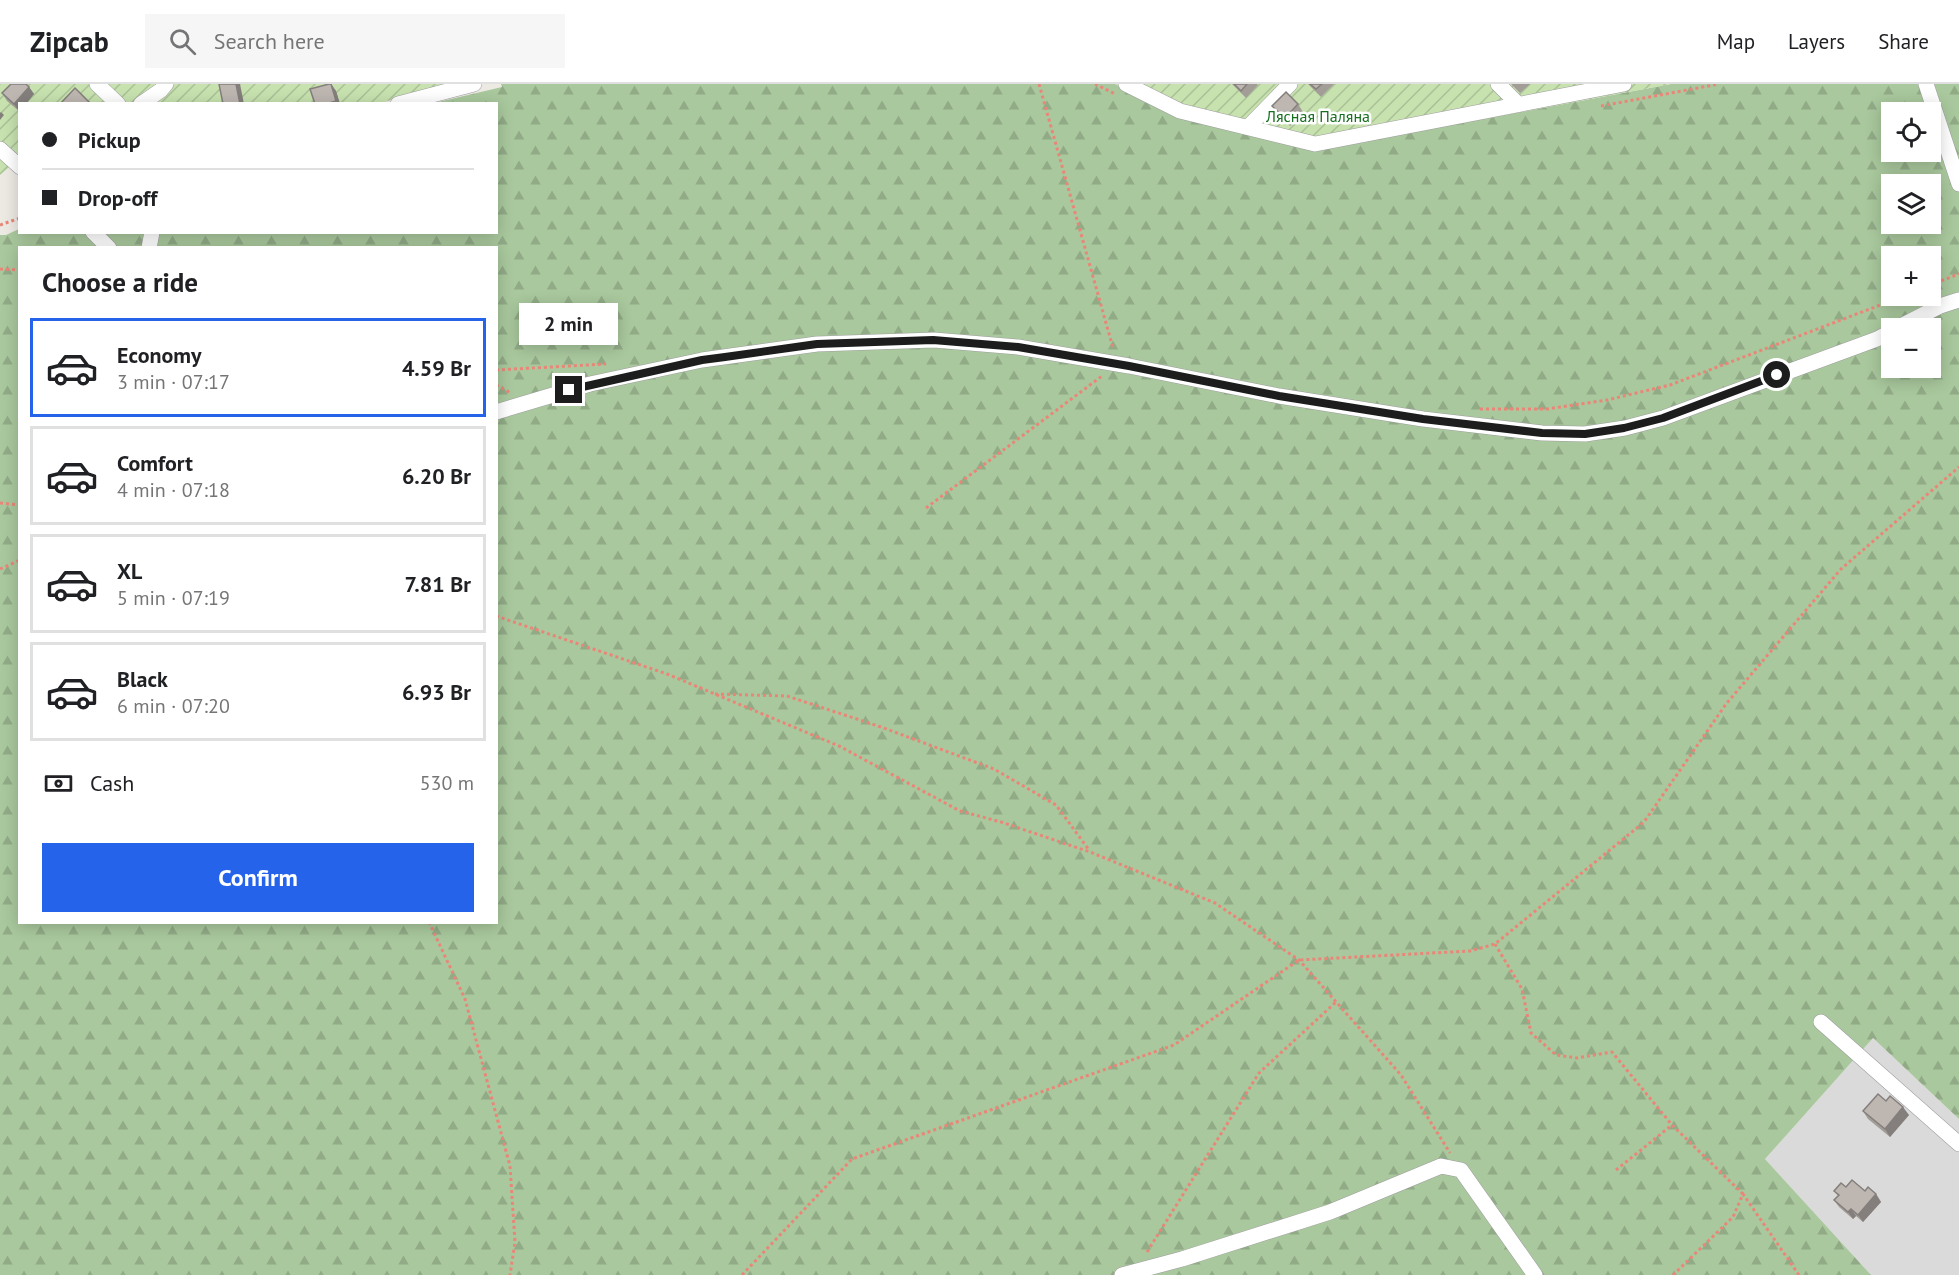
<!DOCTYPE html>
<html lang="en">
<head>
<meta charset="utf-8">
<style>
  body { margin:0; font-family:"PT Sans",sans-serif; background:#f6f6f6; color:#202124; height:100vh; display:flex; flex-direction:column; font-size:22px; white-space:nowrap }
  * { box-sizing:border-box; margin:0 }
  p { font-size:20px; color:#757577 }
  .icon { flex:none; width:33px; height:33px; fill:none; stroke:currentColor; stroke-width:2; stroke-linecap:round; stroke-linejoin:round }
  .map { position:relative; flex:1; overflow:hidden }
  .details { position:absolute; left:18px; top:162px; width:480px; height:678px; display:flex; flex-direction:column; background:#fff; border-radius:0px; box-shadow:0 3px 15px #0003 }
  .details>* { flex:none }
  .guide { position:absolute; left:18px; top:18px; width:480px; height:132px; border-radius:0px; box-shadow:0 3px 15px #0003; display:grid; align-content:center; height:132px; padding:0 24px; background:#fff }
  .tools { position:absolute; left:1881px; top:18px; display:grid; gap:12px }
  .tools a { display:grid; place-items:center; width:60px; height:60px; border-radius:0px; background:#fff; box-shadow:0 3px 15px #0003; font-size:30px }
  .end { position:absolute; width:27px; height:27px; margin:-14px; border:8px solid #1d1d1d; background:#fff; box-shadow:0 0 0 3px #fff }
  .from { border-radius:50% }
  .bubble { position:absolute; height:42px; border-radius:0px; background:#fff; box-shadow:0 3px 15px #0003; font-size:20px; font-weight:800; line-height:42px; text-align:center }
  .guide b { display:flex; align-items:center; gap:21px; height:57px; font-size:22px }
  .guide b+b { border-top:2px solid #e0e0e0 }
  .guide i { width:15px; height:15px; background:#202124 }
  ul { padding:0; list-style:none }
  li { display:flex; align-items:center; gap:18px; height:99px; margin:0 12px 9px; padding:0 12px; border:3px solid #e0e0e0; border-radius:0px }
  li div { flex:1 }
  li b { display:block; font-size:22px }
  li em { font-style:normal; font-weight:800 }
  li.on { border-color:#2563eb }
  li>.icon { width:54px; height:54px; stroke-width:1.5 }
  h2 { padding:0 24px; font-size:27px; line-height:72px }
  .pay { display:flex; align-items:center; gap:15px; height:66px; padding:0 24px; font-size:22px }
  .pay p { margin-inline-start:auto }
  .button { display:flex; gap:12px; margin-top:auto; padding:12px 24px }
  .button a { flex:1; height:69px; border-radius:0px; background:#2563eb; color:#fff; font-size:24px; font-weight:800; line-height:69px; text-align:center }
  header { display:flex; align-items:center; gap:36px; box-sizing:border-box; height:84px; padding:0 30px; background:#fff; border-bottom:2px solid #e0e0e0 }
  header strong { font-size:28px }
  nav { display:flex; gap:33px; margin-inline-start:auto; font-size:21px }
  .search { width:420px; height:54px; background:#f6f6f6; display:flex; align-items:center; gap:15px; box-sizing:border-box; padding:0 21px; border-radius:0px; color:#757577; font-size:22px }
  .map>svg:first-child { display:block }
</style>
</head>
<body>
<header>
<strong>Zipcab</strong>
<div class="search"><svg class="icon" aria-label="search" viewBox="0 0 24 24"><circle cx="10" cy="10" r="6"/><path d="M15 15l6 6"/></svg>Search here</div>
<nav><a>Map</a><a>Layers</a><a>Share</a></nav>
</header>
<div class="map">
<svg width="1959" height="1191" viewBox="0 0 1959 1191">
  <defs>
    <pattern id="forest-firs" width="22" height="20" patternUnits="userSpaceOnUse" patternTransform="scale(1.5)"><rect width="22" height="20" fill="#a9c89d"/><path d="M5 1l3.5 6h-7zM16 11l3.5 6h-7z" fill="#91ab87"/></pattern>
    <pattern id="garden-furrows" width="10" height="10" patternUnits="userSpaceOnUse" patternTransform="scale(1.5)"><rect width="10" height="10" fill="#c7e2af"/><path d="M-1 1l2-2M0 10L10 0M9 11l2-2" fill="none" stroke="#aac196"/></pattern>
  </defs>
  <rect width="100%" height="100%" fill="#edeae4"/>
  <!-- residential -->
  <path fill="#dbdada" d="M1873 954 1959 1035V1191H1871L1765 1075Z"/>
  <!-- forest -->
  <path fill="url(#forest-firs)" fill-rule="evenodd" d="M501 0H1115L1182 34 1318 66 1671 0H1959V1035L1873 954 1765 1075 1871 1191H0V151H6L19 145 20 148H496V20L434 19 502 3ZM1892 28H1930V68H1892ZM1892 100H1930V140H1892ZM20 164H496V838H20ZM1892 172H1930V212H1892ZM1892 244H1930V284H1892Z"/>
  <!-- garden -->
  <g fill="url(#garden-furrows)">
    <path d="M0 0H448L377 20H20L19 75 0 91Z"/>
    <path d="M1115 0H1671L1318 66 1182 34Z"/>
  </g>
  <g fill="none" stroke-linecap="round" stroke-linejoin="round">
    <defs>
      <g id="minor">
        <path d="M97 0 118 20"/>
        <path d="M1126 0 1180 27 1315 60 1624 0"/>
        <path d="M1498 0 1517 19"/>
        <path d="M1926 0 1959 100"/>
        <path d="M141 20 161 6 166 0"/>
        <path d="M398 20 474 0"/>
        <path d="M1248 43 1290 0"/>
        <path d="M0 65 20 83"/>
        <path d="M93 148 109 164"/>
        <path d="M149 164 152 148"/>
        <path d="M1897 244 1940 222 1959 216"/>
        <path d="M496 328 590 300 702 276 817 260 934 256 1018 263 1129 282 1279 312 1423 335 1542 349 1585 350 1625 344 1663 334 1877 255 1892 247"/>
        <path d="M1821 938 1959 1060"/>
        <path d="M1122 1191 1182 1175 1330 1128 1441 1082 1461 1086 1535 1191"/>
      </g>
    </defs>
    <!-- minor casing -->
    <use href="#minor" stroke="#9e9e9e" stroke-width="16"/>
    <!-- path -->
    <g stroke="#ea8678" stroke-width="3" stroke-dasharray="3 3" stroke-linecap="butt">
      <path d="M1039 0 1113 264"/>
      <path d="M1095 0 1115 10"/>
      <path d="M1601 22 1719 0"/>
      <path d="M0 141 20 134"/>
      <path d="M0 185 20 186"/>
      <path d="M1930 201 1959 190"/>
      <path d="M496 286 606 280"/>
      <path d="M496 301 511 309"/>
      <path d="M1480 325H1547L1607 316 1670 301 1904 212"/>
      <path d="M0 419 20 421"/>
      <path d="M926 424 1102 292"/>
      <path d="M0 485 20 476"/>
      <path d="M496 532 667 590 839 662 960 727 1001 738 1090 768 1215 819 1299 876 1401 991 1450 1069"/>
      <path d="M715 610 787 612 881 643 994 685 1056 721 1089 766"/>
      <path d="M429 838 465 915 510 1082 515 1158 510 1191"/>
      <path d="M1495 860 1522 905 1531 949 1556 971 1577 974 1612 968 1672 1041 1743 1110"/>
      <path d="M1616 1086 1672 1041"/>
      <path d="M1147 1168 1259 989 1336 918"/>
      <path d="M742 1191 852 1075 1174 961 1299 876 1470 867 1495 860 1644 738 1726 620 1841 485 1959 383"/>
      <path d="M1673 1191 1733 1133 1743 1110 1799 1191"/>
    </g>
    <!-- minor -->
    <use href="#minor" stroke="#fff" stroke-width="15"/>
  </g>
  <!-- wall -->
  <g fill="#a39d98">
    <path d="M331 0 336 7 340 20H315Z"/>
    <path d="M1232 0H1257L1258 1 1246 14Z"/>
    <path d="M1308 0H1334L1321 13Z"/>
    <path d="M1511 0H1530L1520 9Z"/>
    <path d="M29 3 34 10 20 20 19 27 7 17 2 9Z"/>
    <path d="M1298 20 1303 28 1290 42 1277 29 1272 22Z"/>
    <path d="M1886 1017 1909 1031 1890 1053 1868 1035 1863 1027Z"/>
    <path d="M1846 1103 1876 1110 1881 1118 1863 1138 1856 1132 1853 1135 1839 1123 1834 1116 1838 1112 1834 1107Z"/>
  </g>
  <!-- shaded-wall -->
  <g fill="#847f7c">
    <path d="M236 0H240L244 20H240Z"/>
    <path d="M331 0 336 7 340 20H338L336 17Z"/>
    <path d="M29 3 34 10 26 20H20L19 27 14 20Z"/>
    <path d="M1 28 4 31 0 36V29Z"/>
    <path d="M1903 1023 1909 1031 1890 1053 1885 1045Z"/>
    <path d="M1876 1110 1881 1118 1863 1138 1858 1131Z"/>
    <path d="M1851 1125 1856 1132 1853 1135 1848 1128Z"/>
  </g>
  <!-- building -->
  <g fill="#bdb6b1" stroke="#847f7c" stroke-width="1.5">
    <path d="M11 0H26L29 3 14 20 2 9Z"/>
    <path d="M219 0H236L240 20H223Z"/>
    <path d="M329 0H331L336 17 326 20H315L310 5Z"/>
    <path d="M1234 0H1247L1241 7Z"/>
    <path d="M1310 0H1322L1316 5Z"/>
    <path d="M75 4 91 20H60Z"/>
    <path d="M1286 8 1298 20 1285 34 1272 22Z"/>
    <path d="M1878 1010 1886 1017 1890 1012 1903 1023 1885 1045 1863 1027Z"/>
    <path d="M1852 1096 1865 1107 1868 1103 1876 1110 1858 1131 1851 1125 1848 1128 1834 1116 1839 1111 1834 1107 1841 1099 1846 1103Z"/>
  </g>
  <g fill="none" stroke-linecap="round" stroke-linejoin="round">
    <!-- route -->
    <path stroke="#1d1d1d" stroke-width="8" d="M569 306 702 276 725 273 817 260 933 256 1018 263 1129 282 1279 312 1423 335 1542 349 1585 350 1624 344 1663 334 1777 291"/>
  </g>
  <g text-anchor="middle" stroke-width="5" stroke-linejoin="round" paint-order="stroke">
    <!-- park labels -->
    <g font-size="16" fill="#176f20" stroke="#fff">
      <text x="1318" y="38">Лясная Паляна</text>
    </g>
  </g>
</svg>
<div class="tools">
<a><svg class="icon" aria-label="locate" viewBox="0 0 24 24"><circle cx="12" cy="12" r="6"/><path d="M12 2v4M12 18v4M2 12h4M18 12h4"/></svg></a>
<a><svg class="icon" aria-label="layers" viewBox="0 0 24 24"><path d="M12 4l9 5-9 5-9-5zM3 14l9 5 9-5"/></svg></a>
<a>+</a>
<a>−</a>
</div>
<i class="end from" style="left:1777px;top:291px"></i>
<i class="end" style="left:569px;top:306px"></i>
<div class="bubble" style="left:519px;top:219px;width:99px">2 min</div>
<div class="guide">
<b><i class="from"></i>Pickup</b>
<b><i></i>Drop-off</b>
</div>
<section class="details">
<h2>Choose a ride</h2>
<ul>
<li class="on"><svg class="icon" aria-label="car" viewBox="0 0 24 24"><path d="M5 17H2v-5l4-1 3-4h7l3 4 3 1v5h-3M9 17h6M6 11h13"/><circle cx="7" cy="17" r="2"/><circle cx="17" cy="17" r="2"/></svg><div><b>Economy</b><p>3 min · 07:17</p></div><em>4.59 Br</em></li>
<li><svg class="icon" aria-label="car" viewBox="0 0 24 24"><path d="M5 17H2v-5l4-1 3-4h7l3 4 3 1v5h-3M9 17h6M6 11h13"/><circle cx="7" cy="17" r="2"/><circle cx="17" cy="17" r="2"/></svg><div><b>Comfort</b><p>4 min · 07:18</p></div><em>6.20 Br</em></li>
<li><svg class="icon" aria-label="car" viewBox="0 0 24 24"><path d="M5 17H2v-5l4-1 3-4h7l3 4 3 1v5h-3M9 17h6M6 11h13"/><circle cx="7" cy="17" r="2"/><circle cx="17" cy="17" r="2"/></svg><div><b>XL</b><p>5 min · 07:19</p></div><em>7.81 Br</em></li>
<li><svg class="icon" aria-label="car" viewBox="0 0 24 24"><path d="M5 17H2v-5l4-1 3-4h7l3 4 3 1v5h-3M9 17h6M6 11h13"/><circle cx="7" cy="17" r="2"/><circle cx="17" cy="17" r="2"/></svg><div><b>Black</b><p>6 min · 07:20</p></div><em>6.93 Br</em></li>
</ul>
<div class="pay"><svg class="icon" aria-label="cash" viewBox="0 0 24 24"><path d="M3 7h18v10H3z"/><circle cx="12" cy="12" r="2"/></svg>Cash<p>530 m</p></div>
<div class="button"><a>Confirm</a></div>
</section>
</div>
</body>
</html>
